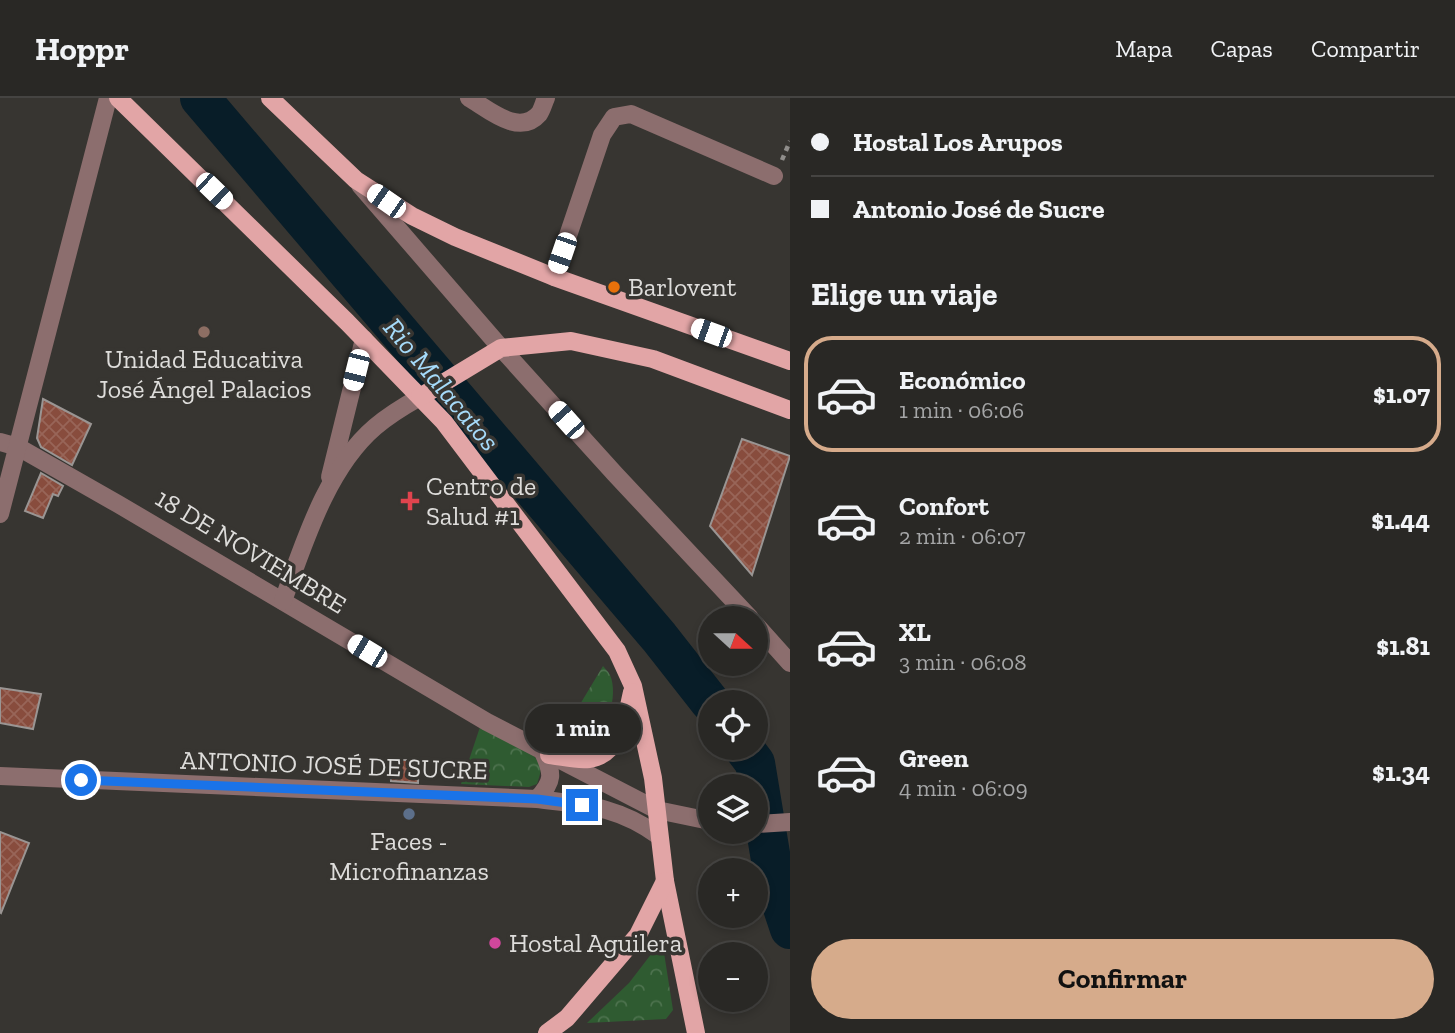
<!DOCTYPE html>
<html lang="es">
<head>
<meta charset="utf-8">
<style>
  body { margin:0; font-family:"Zilla Slab",serif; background:#353432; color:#f1f3f6; height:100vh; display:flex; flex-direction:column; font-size:26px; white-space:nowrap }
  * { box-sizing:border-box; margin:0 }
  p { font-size:23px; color:#a5a6a7 }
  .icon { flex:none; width:38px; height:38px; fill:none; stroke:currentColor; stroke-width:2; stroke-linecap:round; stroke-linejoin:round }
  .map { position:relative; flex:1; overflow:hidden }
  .side { display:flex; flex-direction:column; background:#292825; width:665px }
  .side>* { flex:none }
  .top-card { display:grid; align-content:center; height:154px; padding:0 21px; background:#292825 }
  .needle { width:46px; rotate:111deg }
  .buttons { position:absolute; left:698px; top:508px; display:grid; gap:14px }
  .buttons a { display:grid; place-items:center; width:70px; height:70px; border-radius:50%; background:#292825; box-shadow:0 4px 10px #0003,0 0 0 2px #454442; font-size:35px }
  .end { position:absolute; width:32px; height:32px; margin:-16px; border:9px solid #1a73e8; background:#fff; box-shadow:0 0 0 4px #fff }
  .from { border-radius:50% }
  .bubble { position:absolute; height:49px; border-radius:24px; background:#292825; box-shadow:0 4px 10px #0003,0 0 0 2px #454442; font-size:23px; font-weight:700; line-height:49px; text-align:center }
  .car { position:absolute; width:21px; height:42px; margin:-21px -10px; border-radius:9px; box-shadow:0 0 5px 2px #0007; background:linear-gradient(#fff 24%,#345 0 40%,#fff 0 76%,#345 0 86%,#fff 0) }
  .top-card b { display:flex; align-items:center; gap:24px; height:66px; font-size:26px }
  .top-card b+b { border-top:2px solid #454442 }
  .top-card i { width:18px; height:18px; background:#f1f3f6 }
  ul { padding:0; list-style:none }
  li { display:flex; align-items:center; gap:21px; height:116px; margin:0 14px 10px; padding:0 7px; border:4px solid transparent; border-radius:28px }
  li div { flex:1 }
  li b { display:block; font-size:26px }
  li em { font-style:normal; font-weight:700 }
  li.current { border-color:#d6ab8b }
  li>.icon { width:63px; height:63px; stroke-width:1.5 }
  h2 { padding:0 21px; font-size:32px; line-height:84px }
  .button { display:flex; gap:14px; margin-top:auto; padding:14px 21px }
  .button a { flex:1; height:80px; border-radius:42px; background:#d6ab8b; color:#111; font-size:28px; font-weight:700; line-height:80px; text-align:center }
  header { display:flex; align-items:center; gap:42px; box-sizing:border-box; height:98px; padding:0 35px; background:#292825; border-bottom:2px solid #454442 }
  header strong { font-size:33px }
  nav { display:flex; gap:38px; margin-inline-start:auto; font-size:24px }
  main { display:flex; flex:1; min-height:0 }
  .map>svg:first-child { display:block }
</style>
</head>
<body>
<header>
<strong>Hoppr</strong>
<nav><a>Mapa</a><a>Capas</a><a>Compartir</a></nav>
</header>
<main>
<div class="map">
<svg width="790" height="935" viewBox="0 0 790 935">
  <defs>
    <pattern id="park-crowns" width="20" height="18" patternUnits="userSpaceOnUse" patternTransform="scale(1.75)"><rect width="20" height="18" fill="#2f5b31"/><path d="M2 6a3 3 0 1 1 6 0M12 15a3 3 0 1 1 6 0" fill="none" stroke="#4d724e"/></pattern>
    <pattern id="building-cross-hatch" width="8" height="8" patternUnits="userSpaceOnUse" patternTransform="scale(1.75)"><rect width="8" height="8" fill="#884c3d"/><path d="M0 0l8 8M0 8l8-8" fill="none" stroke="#986558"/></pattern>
  </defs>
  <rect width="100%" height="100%" fill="#373531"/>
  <!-- park -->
  <g fill="url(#park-crowns)">
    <path d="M603 568C605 571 608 573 610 577 619 597 607 639 585 646 578 649 566 644 558 643Z"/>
    <path d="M480 629C493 636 532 651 539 664 543 671 539 679 537 686L529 689 461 686Z"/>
    <path d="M662 842 673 912 666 921 587 925 629 885Z"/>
  </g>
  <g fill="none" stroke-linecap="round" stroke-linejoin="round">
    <!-- river -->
    <g stroke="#081d28" stroke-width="40">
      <path d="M200 0 659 539 710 604"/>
      <path d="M743 649 755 665 775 786 790 831"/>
    </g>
  </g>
  <!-- building -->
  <g fill="url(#building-cross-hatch)" stroke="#9a9593" stroke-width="2">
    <path d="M43 301 91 326 72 367 41 349 37 340Z"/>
    <path d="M742 341 790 358 752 477 710 428Z"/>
    <path d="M41 375 63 388 58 398 53 396 43 420 25 413Z"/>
    <path d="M0 590 41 596 33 631 0 625Z"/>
    <path d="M390 662H419L418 685 391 683Z"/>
    <path d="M0 734 29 745 1 815 0 814Z"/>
  </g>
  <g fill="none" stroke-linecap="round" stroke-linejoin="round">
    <!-- path -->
    <path stroke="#908e8b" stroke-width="4.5" stroke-dasharray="5 5" stroke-linecap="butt" d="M782 62 790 43"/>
    <!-- minor -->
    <g stroke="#8c6e6e" stroke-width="18">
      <path d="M469 0C488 11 519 39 539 16 542 12 544 4 546 0"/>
      <path d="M360 87 501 250 615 376 750 520"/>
      <path d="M554 179 602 37 614 19 631 16 774 78"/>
      <path d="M0 344 18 349 118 406 487 624 657 712 710 723"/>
      <path d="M330 379 364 241"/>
      <path d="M0 416 108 0"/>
      <path d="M283 503C304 445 327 370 375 329 389 317 404 308 420 299"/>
      <path d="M756 527 790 565"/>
      <path d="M0 678 537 701C585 707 618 708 659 738"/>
      <path d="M537 701C554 683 553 676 543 654"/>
      <path d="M756 726 790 724"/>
    </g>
    <!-- major -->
    <g stroke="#e2a5a6" stroke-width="18">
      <path d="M118 0 347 224 444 324 617 553 633 588 653 680 665 783 696 935"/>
      <path d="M270 0 356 82 412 118 455 139 554 179 790 263"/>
      <path d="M420 299 501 250 571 243 653 261 790 312"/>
      <path d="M549 657C561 658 577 663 589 661 619 657 627 619 632 594"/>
      <path d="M547 935 567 920 638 837 665 783"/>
    </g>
  </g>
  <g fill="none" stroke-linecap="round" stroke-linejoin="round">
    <!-- route -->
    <path stroke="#1a73e8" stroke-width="9" d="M81 682 537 701 582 707"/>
  </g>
  <!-- markers -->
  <circle fill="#e8710a" stroke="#373531" stroke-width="2.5" cx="614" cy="189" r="7"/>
  <circle fill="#8d6e63" stroke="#373531" stroke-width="2.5" cx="204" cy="234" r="7"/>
  <path fill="#e0444e" stroke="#373531" stroke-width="2.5" d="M406.5 392.5h7v7h7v7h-7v7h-7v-7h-7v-7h7z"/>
  <circle fill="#5c6f8a" stroke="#373531" stroke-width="2.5" cx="409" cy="716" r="7"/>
  <circle fill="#d1479c" stroke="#373531" stroke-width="2.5" cx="495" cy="845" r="7"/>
  <g text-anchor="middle" stroke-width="7" stroke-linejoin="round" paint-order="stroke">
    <!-- poi labels -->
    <g font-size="26" fill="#dedddb" stroke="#373531" text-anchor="start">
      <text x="628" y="198">Barlovent</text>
      <text x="204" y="270" text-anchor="middle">Unidad Educativa<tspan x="204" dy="30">José Ángel Palacios</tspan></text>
      <text x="426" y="397">Centro de<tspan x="426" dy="30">Salud #1</tspan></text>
      <text x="409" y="752" text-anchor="middle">Faces -<tspan x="409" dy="30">Microfinanzas</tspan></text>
      <text x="509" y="854">Hostal Aguilera</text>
    </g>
    <!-- street labels -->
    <g font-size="26" fill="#dedddb" stroke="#373531">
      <text transform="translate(251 453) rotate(31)" y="9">18 DE NOVIEMBRE</text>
      <text transform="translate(334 667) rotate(2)" y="9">ANTONIO JOSÉ DE SUCRE</text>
    </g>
    <!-- water labels -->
    <g font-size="28" font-style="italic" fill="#a6dbfa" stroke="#373531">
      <text transform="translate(442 286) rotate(50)" y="10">Rio Malacatos</text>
    </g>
  </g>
</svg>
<div class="buttons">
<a><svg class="needle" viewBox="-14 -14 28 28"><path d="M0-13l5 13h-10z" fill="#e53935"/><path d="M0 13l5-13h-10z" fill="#a5a6a7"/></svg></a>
<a><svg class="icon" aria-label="locate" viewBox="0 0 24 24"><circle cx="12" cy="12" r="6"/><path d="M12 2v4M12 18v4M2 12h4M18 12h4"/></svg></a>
<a><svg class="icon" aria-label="layers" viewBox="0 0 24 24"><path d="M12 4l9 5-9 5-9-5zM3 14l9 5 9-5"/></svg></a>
<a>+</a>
<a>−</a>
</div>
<i class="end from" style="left:81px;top:682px"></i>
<i class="end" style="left:582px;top:707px"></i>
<div class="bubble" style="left:525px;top:606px;width:116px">1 min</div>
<i class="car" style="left:214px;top:93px;rotate:134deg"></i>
<i class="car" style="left:386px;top:103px;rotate:305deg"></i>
<i class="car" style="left:562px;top:155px;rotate:199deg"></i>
<i class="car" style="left:711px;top:235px;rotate:290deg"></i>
<i class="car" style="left:356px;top:272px;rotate:194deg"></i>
<i class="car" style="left:566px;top:322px;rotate:318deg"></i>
<i class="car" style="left:367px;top:553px;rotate:301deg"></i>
</div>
<section class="side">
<div class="top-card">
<b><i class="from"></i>Hostal Los Arupos</b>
<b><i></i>Antonio José de Sucre</b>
</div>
<h2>Elige un viaje</h2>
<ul>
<li class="current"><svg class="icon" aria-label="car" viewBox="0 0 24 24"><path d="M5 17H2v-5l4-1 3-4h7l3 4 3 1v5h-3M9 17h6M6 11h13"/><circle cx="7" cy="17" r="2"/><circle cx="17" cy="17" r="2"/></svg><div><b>Económico</b><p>1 min · 06:06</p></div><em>$1.07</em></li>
<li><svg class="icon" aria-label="car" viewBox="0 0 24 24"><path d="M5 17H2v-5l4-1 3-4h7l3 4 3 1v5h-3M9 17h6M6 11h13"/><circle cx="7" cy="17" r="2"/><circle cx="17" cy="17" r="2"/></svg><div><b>Confort</b><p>2 min · 06:07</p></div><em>$1.44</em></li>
<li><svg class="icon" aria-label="car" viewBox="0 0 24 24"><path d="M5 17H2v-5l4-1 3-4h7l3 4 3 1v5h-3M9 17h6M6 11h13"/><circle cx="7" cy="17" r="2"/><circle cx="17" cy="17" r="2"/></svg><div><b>XL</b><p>3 min · 06:08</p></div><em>$1.81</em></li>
<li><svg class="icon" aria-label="car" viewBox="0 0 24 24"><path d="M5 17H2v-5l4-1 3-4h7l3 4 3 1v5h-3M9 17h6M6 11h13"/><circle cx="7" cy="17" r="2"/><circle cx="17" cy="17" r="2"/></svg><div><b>Green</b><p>4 min · 06:09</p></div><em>$1.34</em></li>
</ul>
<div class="button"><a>Confirmar</a></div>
</section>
</main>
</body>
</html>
